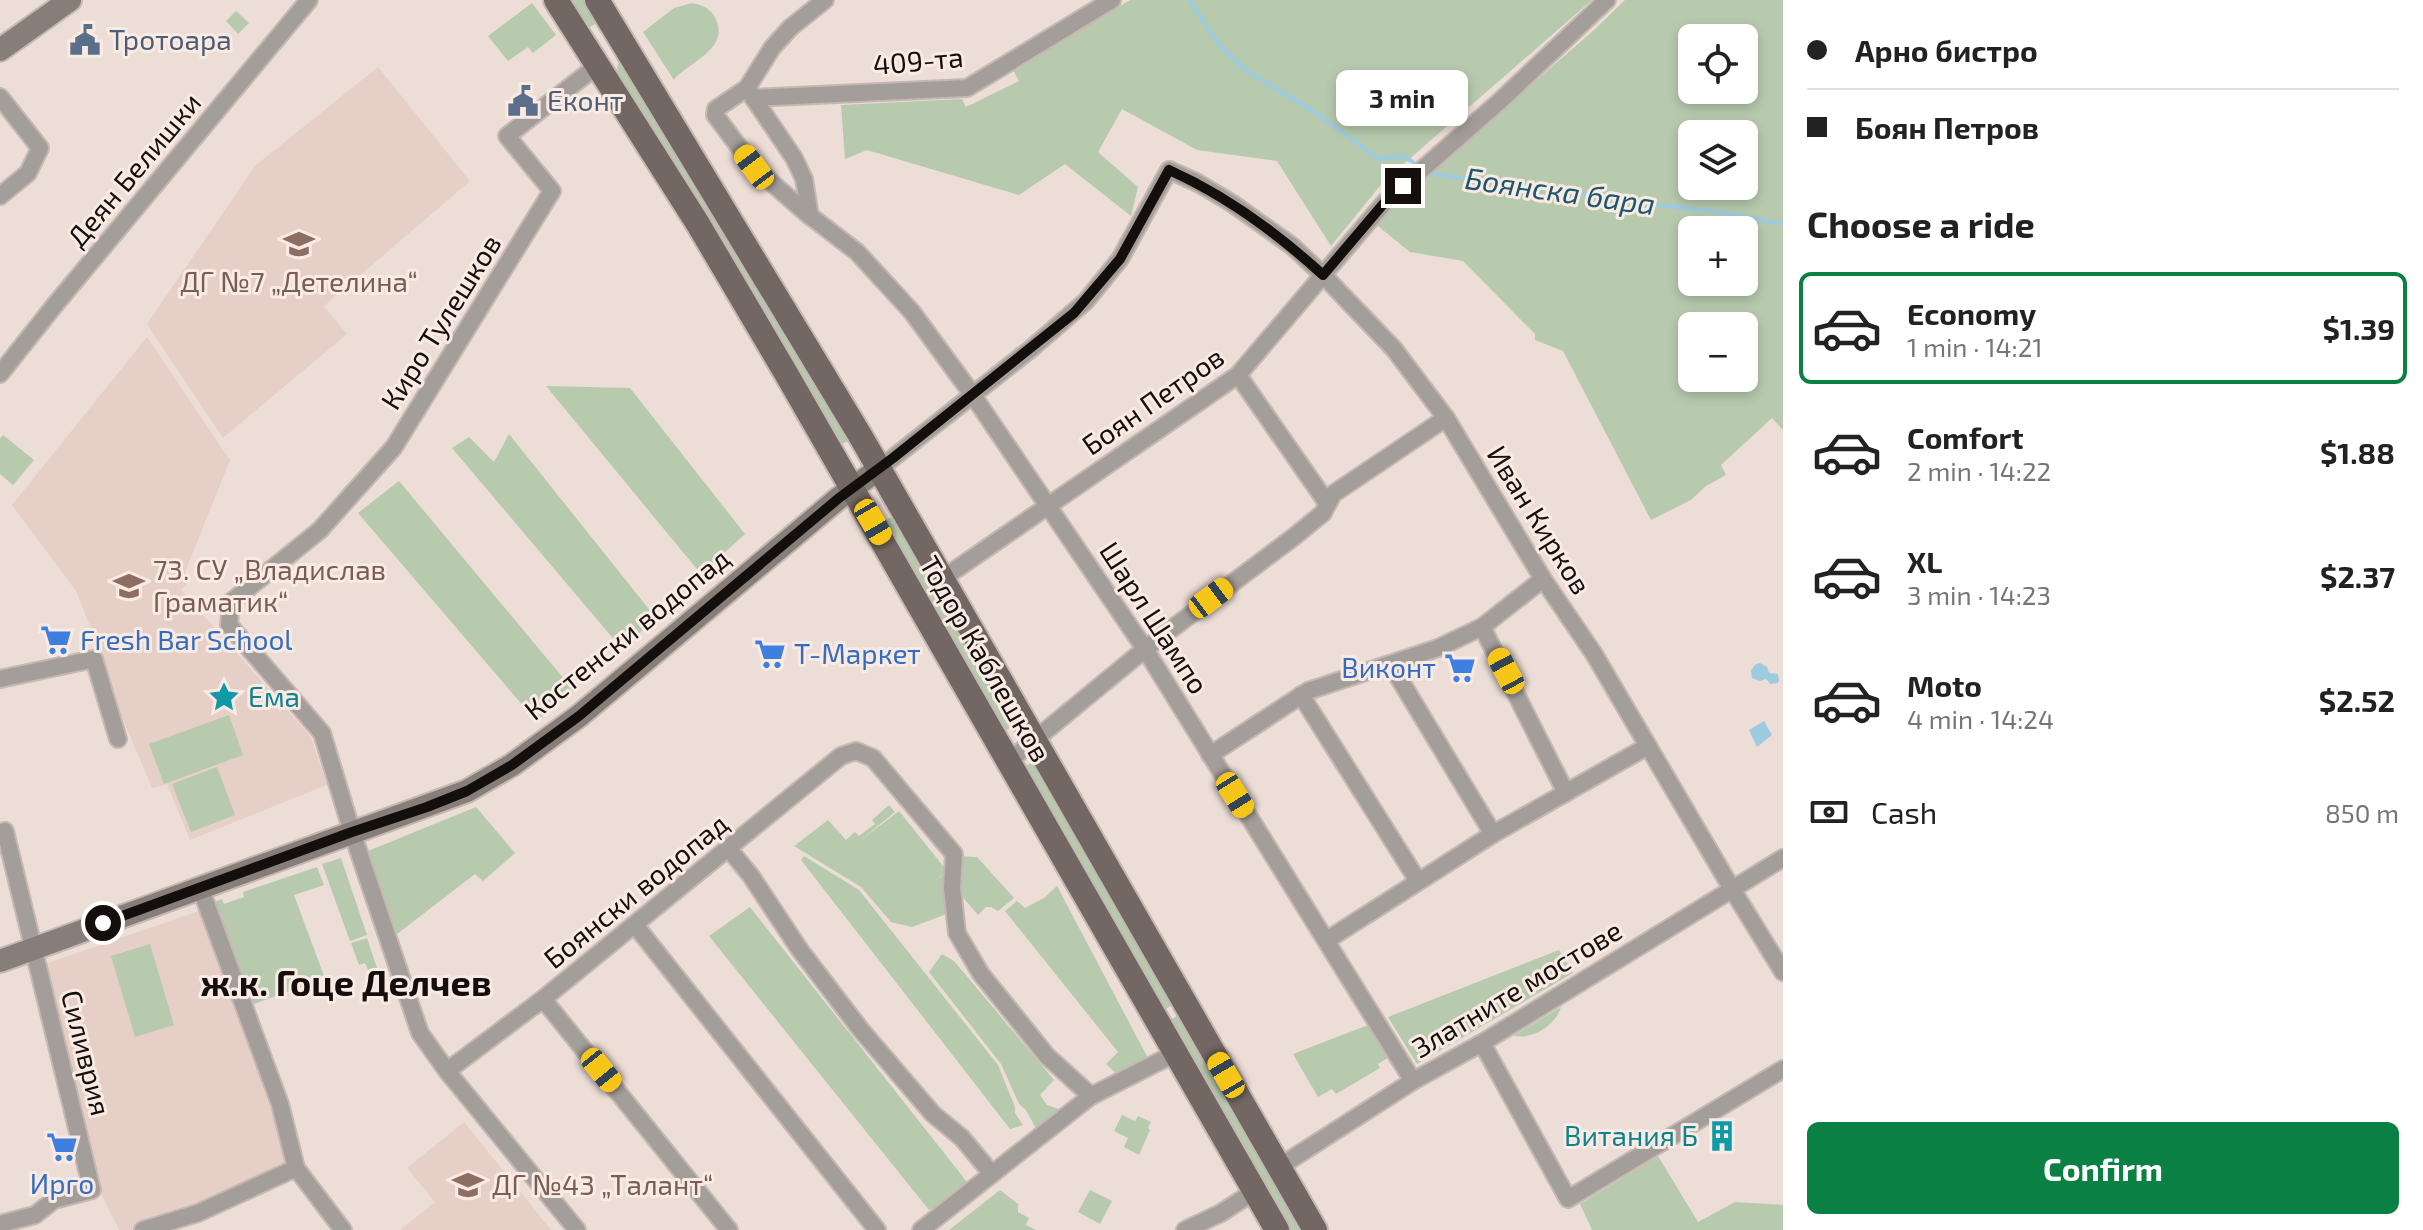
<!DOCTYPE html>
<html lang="en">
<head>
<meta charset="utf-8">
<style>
  body { margin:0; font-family:"Exo 2",sans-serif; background:#f6f6f6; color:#222; height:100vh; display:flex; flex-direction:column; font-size:30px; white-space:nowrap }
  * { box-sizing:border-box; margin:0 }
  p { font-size:26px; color:#767676 }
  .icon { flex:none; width:44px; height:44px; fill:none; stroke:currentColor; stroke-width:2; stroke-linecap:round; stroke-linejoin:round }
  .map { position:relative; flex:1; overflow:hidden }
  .details { display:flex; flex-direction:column; background:#fff; width:640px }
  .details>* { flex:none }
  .banner { display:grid; align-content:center; height:176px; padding:0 24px; background:#fff }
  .fabs { position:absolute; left:1678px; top:24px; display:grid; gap:16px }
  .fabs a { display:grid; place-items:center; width:80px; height:80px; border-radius:12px; background:#fff; box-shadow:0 4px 12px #0003; font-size:40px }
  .end { position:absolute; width:36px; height:36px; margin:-18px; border:10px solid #140f0d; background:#fff; box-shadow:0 0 0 4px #fff }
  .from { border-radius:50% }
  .bubble { position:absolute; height:56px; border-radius:12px; background:#fff; box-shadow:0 4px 12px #0003; font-size:26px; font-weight:700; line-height:56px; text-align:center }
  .car { position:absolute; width:24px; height:48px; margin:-24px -12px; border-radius:10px; box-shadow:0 0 6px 2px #0007; background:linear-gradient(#f5c518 24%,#345 0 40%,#f5c518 0 76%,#345 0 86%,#f5c518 0) }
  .banner b { display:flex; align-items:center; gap:28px; height:76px; font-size:30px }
  .banner b+b { border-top:2px solid #e0e0e0 }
  .banner i { width:20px; height:20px; background:#222 }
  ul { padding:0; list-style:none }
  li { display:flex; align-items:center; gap:24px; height:112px; margin:0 16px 12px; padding:0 8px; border:4px solid transparent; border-radius:12px }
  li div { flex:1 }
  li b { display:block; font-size:30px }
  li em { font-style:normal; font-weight:700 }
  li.on { border-color:#0b8043 }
  li>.icon { width:72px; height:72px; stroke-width:1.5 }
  h2 { padding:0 24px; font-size:36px; line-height:96px }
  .pay { display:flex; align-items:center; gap:20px; height:88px; padding:0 24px; font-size:30px }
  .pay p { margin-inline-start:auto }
  .primary-button { display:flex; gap:16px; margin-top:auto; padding:16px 24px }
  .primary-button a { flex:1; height:92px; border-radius:12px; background:#0b8043; color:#fff; font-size:32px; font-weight:700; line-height:92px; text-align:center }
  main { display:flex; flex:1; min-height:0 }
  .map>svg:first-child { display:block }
</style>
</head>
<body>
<main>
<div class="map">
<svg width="1783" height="1230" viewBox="0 0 1783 1230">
  <rect width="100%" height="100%" fill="#ecddd6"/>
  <!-- built -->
  <g fill="#e6cfc6">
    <path d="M378 67 470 181 324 306 347 334 223 438 147 324 255 166Z"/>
    <path d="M147 337 230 460 185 572 188 582 181 590 311 737 327 785 190 840 167 784 152 788 95 653 96 641 76 591 12 505Z"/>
    <path d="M202 910 290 1165 193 1211 130 1230H119L101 1194 42 965Z"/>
    <path d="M464 1122 551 1230H400L435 1202 407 1168Z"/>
  </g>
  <!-- green -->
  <g fill="#b7caae" fill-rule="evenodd">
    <path d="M568 0H584L598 22 587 29Z"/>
    <path d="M1130 0H1592L1384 181 1331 246 1277 161 1197 150 1122 109 1098 152 1138 187 1131 216 1065 164 1019 195 867 150 845 159 841 105 962 99 966 107 1019 81 1013 70Z"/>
    <path d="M1625 0H1783V430L1772 418 1721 465 1726 475 1706 486 1691 500 1651 520 1563 351 1535 340V334L1463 261 1410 252 1374 223 1595 29ZM1692 38H1744V90H1692ZM1692 134H1744V186H1692ZM1692 230H1744V282H1692ZM1692 326H1744V378H1692Z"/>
    <path d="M532 3 556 35 533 53 528 47 508 61 488 36Z"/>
    <path d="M692 3C704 5 713 10 717 22 727 51 688 62 674 80L643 32 674 8Z"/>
    <path d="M236 11 249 23 238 34 226 21Z"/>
    <path d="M620 57 852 439 840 445 619 81 617 68Z"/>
    <path d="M546 386 630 388 745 534 701 574Z"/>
    <path d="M509 434 656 618 622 649 452 448 469 437 494 462Z"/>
    <path d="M3 435 34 460 13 485 0 474V439Z"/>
    <path d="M399 481 574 691 536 721 358 513Z"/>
    <path d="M895 516 1013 726 1002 733 884 520Z"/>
    <path d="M229 715 243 755 164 784 149 744Z"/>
    <path d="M1033 762 1175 1003 1163 1011 1023 767Z"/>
    <path d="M217 767 235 815 191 832 172 784Z"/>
    <path d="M889 805 895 812 857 843 899 811 947 871 935 881 951 869 952 912 912 927 891 922 861 887 794 846 828 820 846 840 855 832 859 836 875 824 872 820Z"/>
    <path d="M476 807 515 853 483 881 475 874 397 934 368 851Z"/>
    <path d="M804 856 859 890 998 1065 1015 1107V1113L1023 1125 1010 1129 801 860Z"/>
    <path d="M956 856 977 857 1014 898 998 911 991 907H986L978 915 954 887Z"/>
    <path d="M341 858 367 935 350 941 322 864Z"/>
    <path d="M317 867 324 885 294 895 324 976 320 977V980L246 1007 211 903 222 899 224 904 244 897 243 892Z"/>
    <path d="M1057 886 1150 1062 1119 1076 1106 1064 1118 1052 1005 911 1017 901 1025 908 1044 898Z"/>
    <path d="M750 907 967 1182 953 1199 929 1210 709 936Z"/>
    <path d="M367 938 377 968 368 970 365 963 359 965 351 943Z"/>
    <path d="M150 944 174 1025 135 1037 111 956Z"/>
    <path d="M1559 950 1573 973 1417 1064 1388 1017Z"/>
    <path d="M942 954 954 961 1054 1080 1040 1095 1047 1105 1062 1110 1039 1134 1026 1110 1019 1104 1001 1064 929 972Z"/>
    <path d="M1561 1007C1555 1026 1534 1039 1513 1036Z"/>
    <path d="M1180 1014 1304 1230H1288L1169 1021Z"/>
    <path d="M1368 1025 1389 1057 1378 1064 1380 1068 1336 1094 1332 1089 1318 1097 1293 1054Z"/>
    <path d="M1122 1115 1135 1121 1138 1116 1151 1122 1148 1128 1150 1130 1139 1155 1124 1147 1128 1138 1114 1131Z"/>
    <path d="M1658 1156 1698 1222 1735 1202 1783 1205V1230H1592L1580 1204Z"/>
    <path d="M1000 1190 1018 1204V1212L1029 1218 1026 1225 1036 1230H949Z"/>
    <path d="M1090 1190 1112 1201 1100 1224 1078 1212Z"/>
  </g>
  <!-- water -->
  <g fill="#9dcbe0">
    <path d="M1760 663 1767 667 1769 673 1778 674 1779 681 1777 683 1770 684 1766 679 1760 681 1752 678 1751 670 1756 664Z"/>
    <path d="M1764 721 1772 735 1757 747 1749 730Z"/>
  </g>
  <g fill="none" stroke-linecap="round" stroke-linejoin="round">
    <!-- stream -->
    <g stroke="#9dcbe0" stroke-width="4">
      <path d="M1189 0 1220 46 1247 71 1316 113 1379 159 1403 156 1413 162"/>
      <path d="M1431 174 1600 196 1620 201 1721 212 1783 224"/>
    </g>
    <defs>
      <g id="street">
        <path d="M825 0 790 28 772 48 747 88 716 109 715 115 754 167 805 212 857 252 912 312 972 394 1145 649 1413 1081"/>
        <path d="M750 93 794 158 804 179 810 216"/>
        <path d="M0 97 40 148 28 173 0 196"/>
        <path d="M753 98 967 88 1112 0"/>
        <path d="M0 374 54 306 309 0"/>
        <path d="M1238 375 1327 503"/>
        <path d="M879 469 1032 348 1086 301 1120 259 1169 170 1198 183 1233 204 1292 246 1323 275 1394 349 1446 418 1543 579 1594 654 1732 889 1783 972"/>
        <path d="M942 579 1238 375 1385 202 1500 101 1607 0"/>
        <path d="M1482 627 1566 793"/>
        <path d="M1391 665 1493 834"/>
        <path d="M0 679 94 659 118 739"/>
        <path d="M1301 695 1418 881"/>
        <path d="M1210 755 1308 691 1438 648 1482 627 1543 579"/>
        <path d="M1009 761 1145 649 1295 536 1323 513 1333 494 1446 418"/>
        <path d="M729 849 751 876 800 950 861 1030 933 1114 962 1138 992 1174"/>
        <path d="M200 887 280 1104 296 1168 343 1230"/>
        <path d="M635 925 877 1230"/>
        <path d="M1327 940 1493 834 1648 746"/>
        <path d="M543 999 729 1230"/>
        <path d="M1482 1043 1568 1199 1783 1069"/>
        <path d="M447 1071 543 999 841 756 856 751 873 758 954 854 952 888 957 933 981 974 1047 1056 1091 1096"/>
        <path d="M1279 1167 1413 1081 1482 1043 1783 858"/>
        <path d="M0 1224 35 1215 54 1200 92 1190 5 831"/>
        <path d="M143 1230 198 1213 296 1168"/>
        <path d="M577 1230 447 1071 420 1033 352 832 322 733 229 625 231 602 320 530 394 447 552 191 507 136 598 65"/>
        <path d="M921 1230 1091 1096 1174 1054"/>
        <path d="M1185 1230 1221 1213 1255 1191"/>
      </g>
      <g id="secondary">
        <path d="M0 50 70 0"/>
        <path d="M0 961 467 791 512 765 579 716 839 498 879 469"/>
      </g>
      <g id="primary">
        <path d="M556 0 698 224 787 375 1277 1230"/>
        <path d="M597 0 861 437 1315 1230"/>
      </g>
    </defs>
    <!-- street casing -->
    <use href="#street" stroke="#c5b8b2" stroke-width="20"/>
    <!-- secondary casing -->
    <use href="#secondary" stroke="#c5b8b2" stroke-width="26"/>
    <!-- primary casing -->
    <use href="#primary" stroke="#c5b8b2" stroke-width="28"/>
    <!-- street -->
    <use href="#street" stroke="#a49e9b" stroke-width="16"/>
    <!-- secondary -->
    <use href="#secondary" stroke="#877e7a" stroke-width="22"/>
    <!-- primary -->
    <use href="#primary" stroke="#726762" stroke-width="24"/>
  </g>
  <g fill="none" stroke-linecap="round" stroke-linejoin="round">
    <!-- route -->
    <path stroke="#140f0d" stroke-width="10" d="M103 923 352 832 427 807 467 791 512 765 579 716 839 498 893 458 1074 313 1120 259 1169 170C1227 196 1276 232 1323 275L1385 202 1403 186"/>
  </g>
  <!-- icons -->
  <defs>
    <symbol id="civic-bare" viewBox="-9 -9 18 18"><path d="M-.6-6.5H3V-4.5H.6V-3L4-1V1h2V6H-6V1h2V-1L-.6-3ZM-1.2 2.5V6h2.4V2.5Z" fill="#5c6f8a" stroke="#f9eae3" stroke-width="2.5" paint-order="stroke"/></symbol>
    <symbol id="school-bare" viewBox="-9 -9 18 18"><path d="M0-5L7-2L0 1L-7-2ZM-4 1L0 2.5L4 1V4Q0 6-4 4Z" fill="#8d6e63" stroke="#f9eae3" stroke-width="2.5" paint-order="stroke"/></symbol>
    <symbol id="supermarket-bare" viewBox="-9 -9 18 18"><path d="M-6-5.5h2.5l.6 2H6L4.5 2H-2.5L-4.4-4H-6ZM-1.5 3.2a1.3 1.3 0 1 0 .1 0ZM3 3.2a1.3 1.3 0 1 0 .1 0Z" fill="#3f7fe0" stroke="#f9eae3" stroke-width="2.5" paint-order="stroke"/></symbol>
    <symbol id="sight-bare" viewBox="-9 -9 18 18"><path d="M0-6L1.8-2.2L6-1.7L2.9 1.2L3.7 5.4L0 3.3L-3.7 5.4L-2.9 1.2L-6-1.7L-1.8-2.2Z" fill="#0f9aa8" stroke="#f9eae3" stroke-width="2.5" paint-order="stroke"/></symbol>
    <symbol id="building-bare" viewBox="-9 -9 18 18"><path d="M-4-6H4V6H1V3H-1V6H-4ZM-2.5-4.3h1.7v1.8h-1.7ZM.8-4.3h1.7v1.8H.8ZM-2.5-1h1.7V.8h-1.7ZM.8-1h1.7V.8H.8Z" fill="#0f9aa8" stroke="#f9eae3" stroke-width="2.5" paint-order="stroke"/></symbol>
  </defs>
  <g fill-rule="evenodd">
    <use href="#civic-bare" x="63" y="18" width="44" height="44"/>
    <use href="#civic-bare" x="501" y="79" width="44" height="44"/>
    <use href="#school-bare" x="277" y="222" width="44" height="44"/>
    <use href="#school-bare" x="107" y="564" width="44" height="44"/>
    <use href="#supermarket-bare" x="34" y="618" width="44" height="44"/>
    <use href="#supermarket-bare" x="748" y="632" width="44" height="44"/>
    <use href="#supermarket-bare" x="1438" y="646" width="44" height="44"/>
    <use href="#sight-bare" x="202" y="675" width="44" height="44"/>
    <use href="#building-bare" x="1700" y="1114" width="44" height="44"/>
    <use href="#supermarket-bare" x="40" y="1125" width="44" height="44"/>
    <use href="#school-bare" x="446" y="1163" width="44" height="44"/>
  </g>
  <g text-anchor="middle" stroke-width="6" stroke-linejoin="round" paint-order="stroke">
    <!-- service labels -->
    <g font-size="28" fill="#4e5e75" stroke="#f9eae3" text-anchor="start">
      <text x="109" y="50">Тротоара</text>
      <text x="547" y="111">Еконт</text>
    </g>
    <!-- street labels -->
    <g font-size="28" fill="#140f0d" stroke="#f9eae3">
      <text transform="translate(918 61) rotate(-5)" y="10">409-та</text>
      <text transform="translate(134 170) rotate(-50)" y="10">Деян Белишки</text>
      <text transform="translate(441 322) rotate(-58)" y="10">Киро Тулешков</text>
      <text transform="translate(1153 401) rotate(-35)" y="10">Боян Петров</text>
      <text transform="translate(1539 520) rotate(58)" y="10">Иван Кирков</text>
      <text transform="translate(1154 618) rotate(57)" y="10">Шарл Шампо</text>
      <text transform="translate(627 634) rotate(-39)" y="10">Костенски водопад</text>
      <text transform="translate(985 659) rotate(60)" y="10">Тодор Каблешков</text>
      <text transform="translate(636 891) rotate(-39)" y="10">Боянски водопад</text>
      <text transform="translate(1517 989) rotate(-31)" y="10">Златните мостове</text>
      <text transform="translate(86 1053) rotate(76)" y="10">Силиврия</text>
    </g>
    <!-- education labels -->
    <g font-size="28" fill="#785e54" stroke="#f9eae3" text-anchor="start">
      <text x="299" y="292" text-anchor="middle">ДГ №7 „Детелина“</text>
      <text x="153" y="580">73. СУ „Владислав<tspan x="153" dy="32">Граматик“</tspan></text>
      <text x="492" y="1195">ДГ №43 „Талант“</text>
    </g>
    <!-- shop labels -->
    <g font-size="28" fill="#366cbe" stroke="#f9eae3" text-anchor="start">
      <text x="80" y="650">Fresh Bar School</text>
      <text x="794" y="664">Т-Маркет</text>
      <text x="1436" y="678" text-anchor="end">Виконт</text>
      <text x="62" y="1194" text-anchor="middle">Ирго</text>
    </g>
    <!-- culture labels -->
    <g font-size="28" fill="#0d838f" stroke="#f9eae3" text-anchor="start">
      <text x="248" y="707">Ема</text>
      <text x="1698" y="1146" text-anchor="end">Витания Б</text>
    </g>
    <!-- water labels -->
    <g font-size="30" font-style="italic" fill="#1c576d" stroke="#f9eae3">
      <text transform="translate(1560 192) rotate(8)" y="10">Боянска бара</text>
    </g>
    <!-- district labels -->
    <g font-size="36" font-weight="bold" fill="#140f0d" stroke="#f9eae3">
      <text x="346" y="996">ж.к. Гоце Делчев</text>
    </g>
  </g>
</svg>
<div class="fabs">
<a><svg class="icon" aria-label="locate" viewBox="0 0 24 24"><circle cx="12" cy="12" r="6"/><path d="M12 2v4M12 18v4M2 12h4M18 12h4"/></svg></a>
<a><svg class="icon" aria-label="layers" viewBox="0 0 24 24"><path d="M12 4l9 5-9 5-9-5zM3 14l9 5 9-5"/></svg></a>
<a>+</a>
<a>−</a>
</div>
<i class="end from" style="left:103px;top:923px"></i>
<i class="end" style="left:1403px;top:186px"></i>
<div class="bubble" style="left:1336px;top:70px;width:132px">3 min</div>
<i class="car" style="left:754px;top:167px;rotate:323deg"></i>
<i class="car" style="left:873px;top:522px;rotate:150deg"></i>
<i class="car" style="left:1211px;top:598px;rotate:53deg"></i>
<i class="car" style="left:1506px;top:671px;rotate:332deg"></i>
<i class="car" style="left:1235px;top:795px;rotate:148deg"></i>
<i class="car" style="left:601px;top:1070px;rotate:141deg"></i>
<i class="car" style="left:1226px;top:1075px;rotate:330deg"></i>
</div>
<section class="details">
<div class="banner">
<b><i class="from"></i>Арно бистро</b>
<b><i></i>Боян Петров</b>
</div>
<h2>Choose a ride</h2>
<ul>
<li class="on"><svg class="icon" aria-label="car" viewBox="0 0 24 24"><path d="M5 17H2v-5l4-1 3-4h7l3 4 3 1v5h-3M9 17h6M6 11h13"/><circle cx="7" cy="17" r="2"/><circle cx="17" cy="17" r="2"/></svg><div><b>Economy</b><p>1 min · 14:21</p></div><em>$1.39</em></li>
<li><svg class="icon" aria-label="car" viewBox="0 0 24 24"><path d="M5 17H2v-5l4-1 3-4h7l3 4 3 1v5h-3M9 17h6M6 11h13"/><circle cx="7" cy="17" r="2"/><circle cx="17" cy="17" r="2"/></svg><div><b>Comfort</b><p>2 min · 14:22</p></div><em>$1.88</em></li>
<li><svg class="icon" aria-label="car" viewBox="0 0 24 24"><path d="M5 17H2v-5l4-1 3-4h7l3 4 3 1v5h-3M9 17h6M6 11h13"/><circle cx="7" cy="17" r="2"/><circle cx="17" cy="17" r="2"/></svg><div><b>XL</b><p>3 min · 14:23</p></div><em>$2.37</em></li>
<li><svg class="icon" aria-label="car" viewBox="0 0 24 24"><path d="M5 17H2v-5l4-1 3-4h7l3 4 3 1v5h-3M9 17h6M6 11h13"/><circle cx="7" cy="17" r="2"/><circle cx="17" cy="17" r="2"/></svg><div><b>Moto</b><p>4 min · 14:24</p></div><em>$2.52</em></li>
</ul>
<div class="pay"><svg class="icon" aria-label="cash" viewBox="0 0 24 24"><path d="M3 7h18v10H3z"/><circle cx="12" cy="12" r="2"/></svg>Cash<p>850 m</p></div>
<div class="primary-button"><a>Confirm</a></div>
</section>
</main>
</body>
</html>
